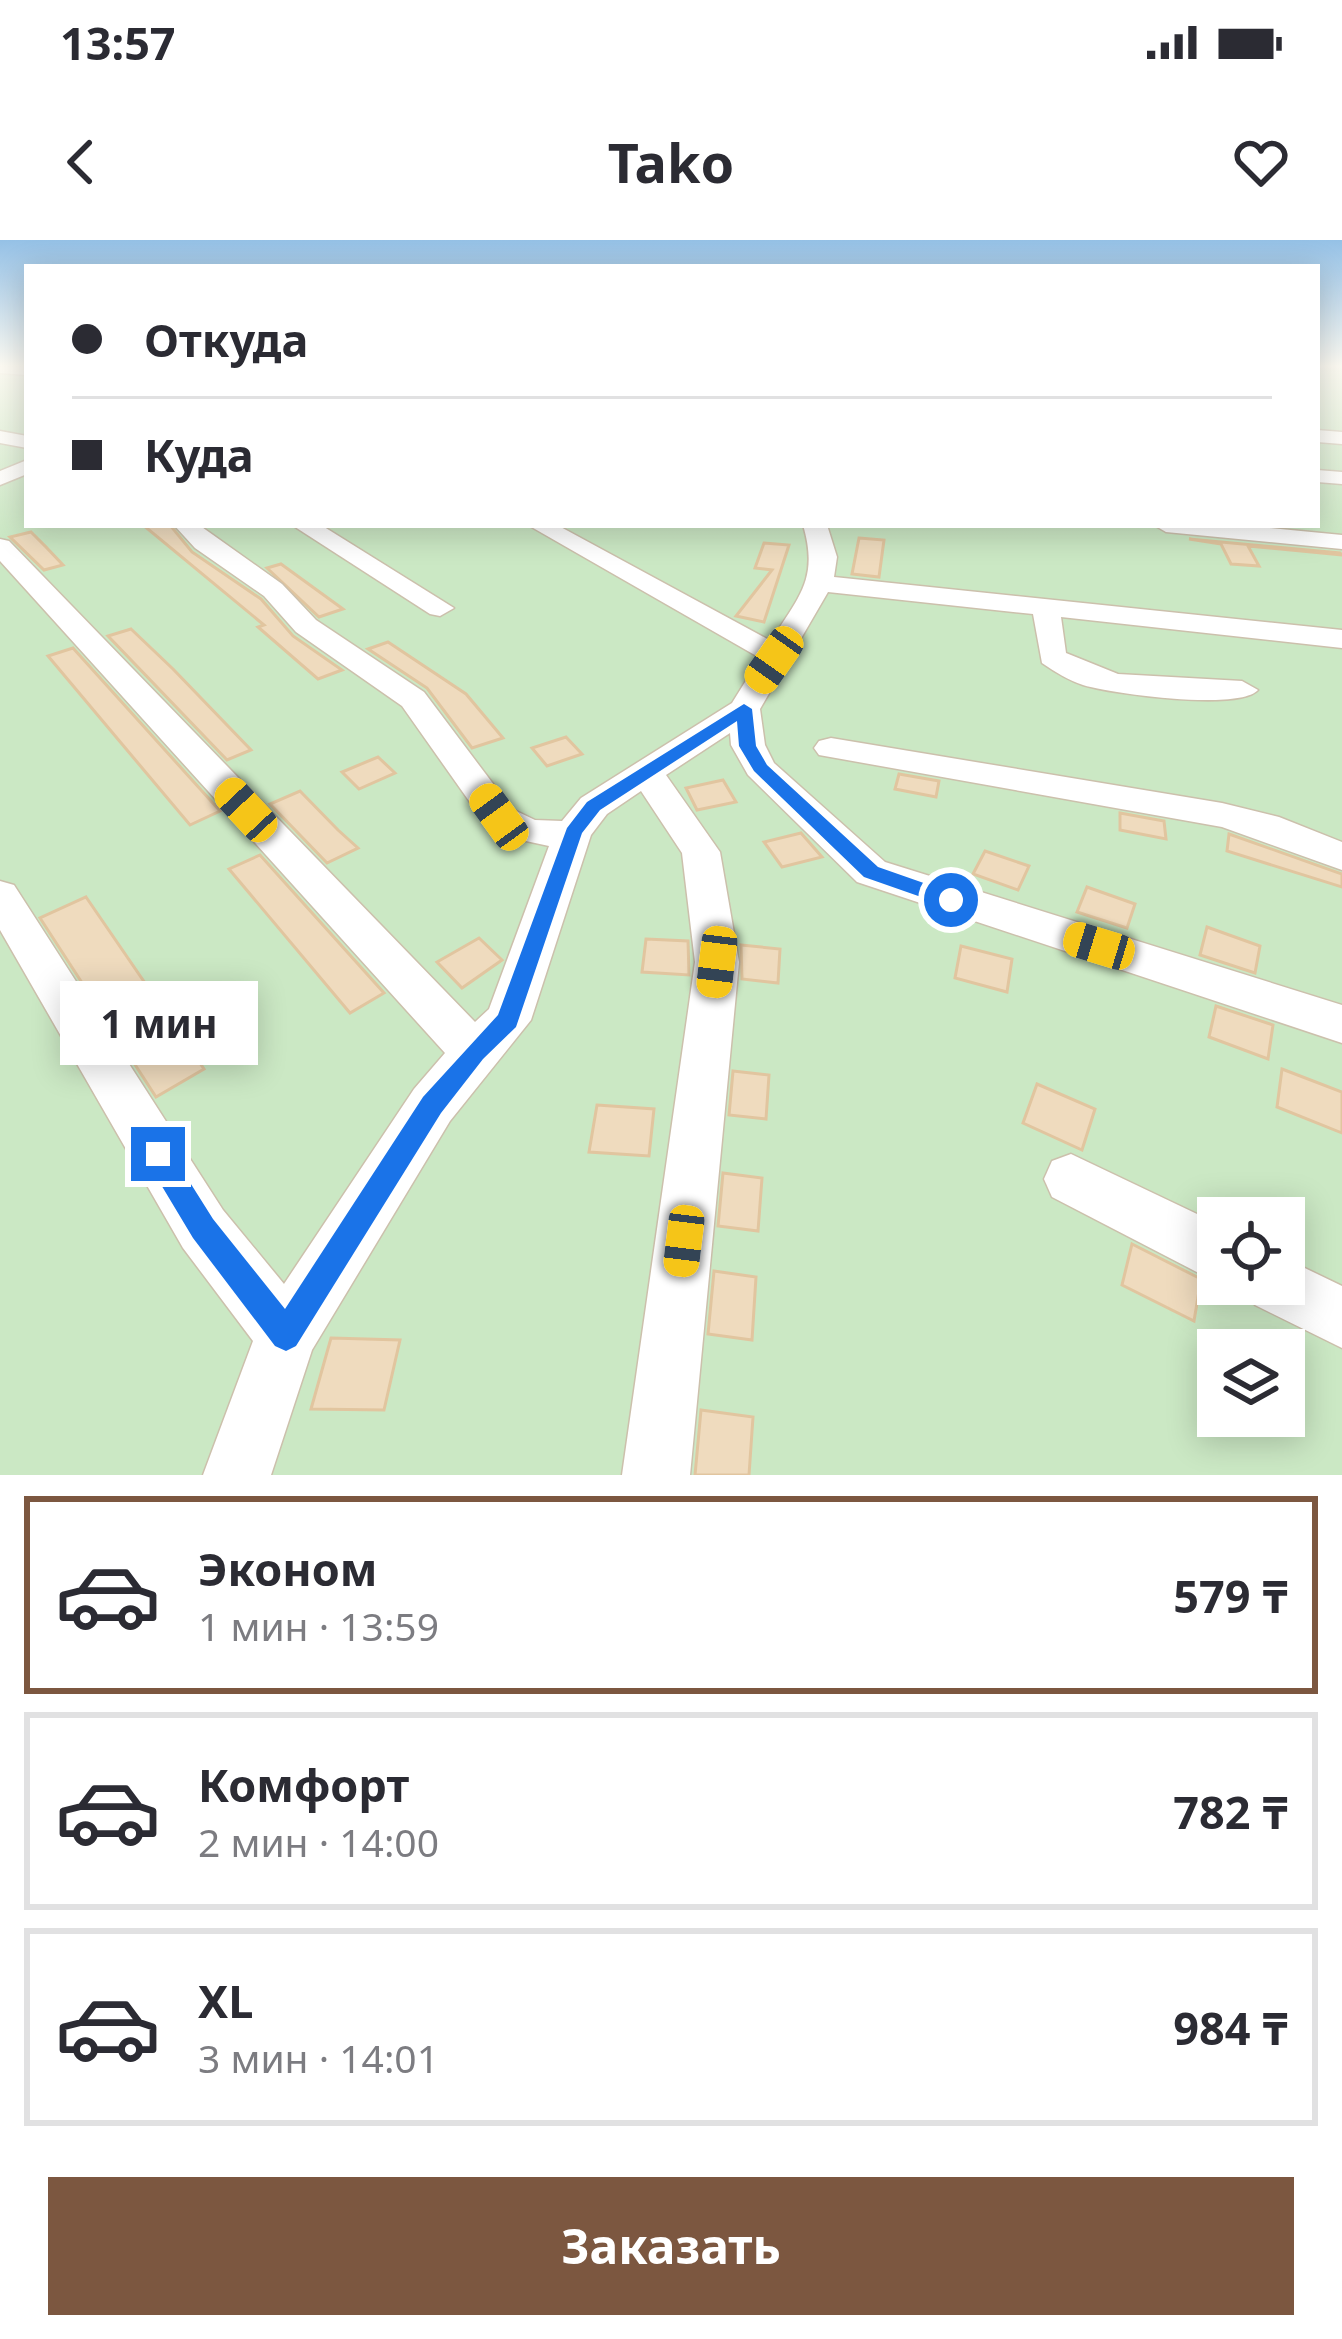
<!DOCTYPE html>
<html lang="ru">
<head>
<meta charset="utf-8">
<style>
  body { margin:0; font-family:"Noto Sans",sans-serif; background:#f2f2f3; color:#2b2b33; height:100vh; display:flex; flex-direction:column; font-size:45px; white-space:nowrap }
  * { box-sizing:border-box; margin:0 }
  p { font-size:39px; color:#7c7c81 }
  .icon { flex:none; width:66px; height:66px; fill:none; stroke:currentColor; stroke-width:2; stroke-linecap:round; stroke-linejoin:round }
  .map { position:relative; height:1235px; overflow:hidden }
  .side { display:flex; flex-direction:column; background:#fff; flex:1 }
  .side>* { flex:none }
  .guide { position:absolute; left:24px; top:24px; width:1296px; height:264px; border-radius:0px; box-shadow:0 6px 30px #0003; display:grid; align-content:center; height:264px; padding:0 48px; background:#fff }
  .fabs { position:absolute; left:1197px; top:957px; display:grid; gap:24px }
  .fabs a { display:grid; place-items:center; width:108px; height:108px; border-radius:0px; background:#fff; box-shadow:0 6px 30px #0003; font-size:60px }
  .end { position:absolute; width:54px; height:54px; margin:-27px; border:15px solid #1a73e8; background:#fff; box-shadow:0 0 0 6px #fff }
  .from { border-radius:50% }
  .bubble { position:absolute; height:84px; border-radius:0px; background:#fff; box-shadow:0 6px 30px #0003; font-size:39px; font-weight:700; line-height:84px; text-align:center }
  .car { position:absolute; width:36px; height:72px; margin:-36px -18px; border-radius:15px; box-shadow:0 0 9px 3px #0007; background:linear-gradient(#f5c518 24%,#345 0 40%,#f5c518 0 76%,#345 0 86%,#f5c518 0) }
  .guide b { display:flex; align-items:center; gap:42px; height:114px; font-size:45px }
  .guide b+b { border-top:3px solid #e1e1e2 }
  .guide i { width:30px; height:30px; background:#2b2b33 }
  ul { padding:21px 0 0; list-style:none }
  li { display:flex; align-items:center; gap:36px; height:198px; margin:0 24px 18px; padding:0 24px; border:6px solid #e1e1e2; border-radius:0px }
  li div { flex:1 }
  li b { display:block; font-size:45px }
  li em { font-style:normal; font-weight:700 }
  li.on { border-color:#7c5740 }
  li>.icon { width:108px; height:108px; stroke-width:1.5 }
  .action { display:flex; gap:24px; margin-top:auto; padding:24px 48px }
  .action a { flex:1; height:138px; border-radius:0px; background:#7c5740; color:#fff; font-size:48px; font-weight:700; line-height:138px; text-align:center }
  .status { display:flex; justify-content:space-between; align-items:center; height:84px; padding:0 60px; background:#fff; direction:ltr }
  .status svg { height:33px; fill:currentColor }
  header { display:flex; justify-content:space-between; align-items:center; height:156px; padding:0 48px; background:#fff; font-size:54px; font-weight:700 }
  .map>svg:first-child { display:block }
</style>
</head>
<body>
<div class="status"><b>13:57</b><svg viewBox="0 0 49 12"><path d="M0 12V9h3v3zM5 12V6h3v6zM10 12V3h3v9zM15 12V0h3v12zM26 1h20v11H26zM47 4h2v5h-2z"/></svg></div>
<header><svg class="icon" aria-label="back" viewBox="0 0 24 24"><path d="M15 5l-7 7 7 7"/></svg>Tako<svg class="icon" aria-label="heart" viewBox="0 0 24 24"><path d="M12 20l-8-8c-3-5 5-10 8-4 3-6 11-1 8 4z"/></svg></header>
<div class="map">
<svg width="1342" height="1235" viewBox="0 0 1342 1235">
  <rect width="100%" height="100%" fill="#fbf7e5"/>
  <!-- green -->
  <path fill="#cbe8c4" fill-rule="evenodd" d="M0 127H27V285H1317V127H1342V1235H0ZM1218 978H1284V1044H1218ZM1218 1110H1284V1176H1218Z"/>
  <!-- building -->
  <g fill="#efdbbe" stroke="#e1c59f" stroke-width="3">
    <path d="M143 285H170L192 312 261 359 293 396 342 430 318 439 258 387 264 385Z"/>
    <path d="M31 292 46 307 63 325 44 330 10 297Z"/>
    <path d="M859 298 884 300 879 337 852 334Z"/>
    <path d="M1189 299 1340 313 1342 315 1248 306 1259 326 1231 324 1221 304Z"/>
    <path d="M764 303 789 305 764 382 736 376 772 330 755 328Z"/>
    <path d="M281 324 343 369 319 377 267 328Z"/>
    <path d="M131 389 173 429 251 510 227 520 108 396Z"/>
    <path d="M388 402 466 454 503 498 472 508 427 448 368 409Z"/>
    <path d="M73 408 220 571 190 585 48 416Z"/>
    <path d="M566 497 582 514 547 526 532 508Z"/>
    <path d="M378 517 395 533 359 549 342 532Z"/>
    <path d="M899 534 939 541 936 557 895 549Z"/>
    <path d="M723 540 736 562 697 570 686 548Z"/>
    <path d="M300 551 338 590 358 608 327 623 270 564Z"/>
    <path d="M1120 573 1164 581 1166 599 1120 590Z"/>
    <path d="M801 593 822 617 782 627 764 602Z"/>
    <path d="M1229 594 1342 634V647L1227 611Z"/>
    <path d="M985 611 1029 626 1018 650 973 634Z"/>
    <path d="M260 615 384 753 350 773 229 629Z"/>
    <path d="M1087 647 1135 664 1127 688 1077 672Z"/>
    <path d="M86 657 204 829 156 857 40 678Z"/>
    <path d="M1207 687 1260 706 1255 733 1200 715Z"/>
    <path d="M479 698 502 720 462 748 437 722Z"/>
    <path d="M646 699 688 701 689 735 642 732Z"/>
    <path d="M741 705 780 709 778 743 742 739Z"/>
    <path d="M961 706 1012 719 1007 752 955 738Z"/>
    <path d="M1216 766 1273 785 1268 819 1209 797Z"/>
    <path d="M1282 829 1342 852V893L1277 867Z"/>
    <path d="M733 831 769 835 766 879 729 875Z"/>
    <path d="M1037 844 1095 869 1082 910 1023 883Z"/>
    <path d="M597 865 654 869 649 916 589 912Z"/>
    <path d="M723 933 762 938 758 991 718 986Z"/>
    <path d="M1132 1004 1201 1039 1194 1081 1122 1045Z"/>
    <path d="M714 1031 756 1037 752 1100 708 1094Z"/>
    <path d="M331 1098 400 1100 384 1170 311 1169Z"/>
    <path d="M701 1170 753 1177 749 1235H695Z"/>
  </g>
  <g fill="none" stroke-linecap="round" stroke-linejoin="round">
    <defs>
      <g id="minor">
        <path d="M0 127H27V135L0 133Z"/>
        <path d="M1317 190 1342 192V204L1317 202Z"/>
        <path d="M0 191 27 196V208L0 203Z"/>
        <path d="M27 220V234L0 245V231Z"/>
        <path d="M1317 230 1342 232V244L1317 242Z"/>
        <path d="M174 285H199L282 344 316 380 424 452 512 569 535 580 562 581 581 558 732 463 760 418 528 285H557L771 401C799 356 819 339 803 285H827L837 317 834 337 1342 390V408L1061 377 1066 413 1118 434 1242 441 1258 450C1239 471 1112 454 1083 445 1068 440 1055 432 1042 423L1033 374 828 352 760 469 765 505 774 523 885 622 1342 765V803L857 642 748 535 731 505 730 493 666 535 720 612 739 722 690 1235H622L695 722 682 613 641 551 607 574 591 595 531 780 450 881 312 1110 271 1235H203L253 1101 183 1008 0 690V641L14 645 223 970 284 1044 414 849 445 813 0 321V299L9 301 475 782 489 769 549 606 512 598 486 585 402 466 296 392 264 356 195 308Z"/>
        <path d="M292 285H321L454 368 440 376 430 374Z"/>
        <path d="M1154 285H1239L1342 295V309L1166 292Z"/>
        <path d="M831 498 1222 563 1279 577 1342 602V630L1222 587 819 515 814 508 819 501Z"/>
        <path d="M1071 914 1218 984V1043L1052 957 1044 939 1052 921Z"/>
        <path d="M1284 1018 1342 1046V1108L1255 1065 1246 1044H1284Z"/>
      </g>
    </defs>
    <!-- minor casing -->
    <use href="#minor" stroke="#ccc0ac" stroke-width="3"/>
    <!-- minor -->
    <use href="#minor" fill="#fff" fill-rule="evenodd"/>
  </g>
  <!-- sky -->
  <linearGradient id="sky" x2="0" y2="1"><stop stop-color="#95c1e6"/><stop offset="0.42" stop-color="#fdfbf3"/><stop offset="1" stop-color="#fdfbf3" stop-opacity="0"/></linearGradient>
  <rect width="1342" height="300" fill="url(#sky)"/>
  <!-- route -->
  <path fill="#1a73e8" d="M744 464 752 469 756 506 767 525 878 627 958 655V665H944L864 637 754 531 739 506 737 481 600 570 582 593 516 787 483 819 441 873 296 1106 286 1111 275 1106 193 998 148 923 145 914 148 906H167L213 979 285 1069 423 857 498 775 567 588 587 562Z"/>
</svg>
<div class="fabs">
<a><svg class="icon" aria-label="locate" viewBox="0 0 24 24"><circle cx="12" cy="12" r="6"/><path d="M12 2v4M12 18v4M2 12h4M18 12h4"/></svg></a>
<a><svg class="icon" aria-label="layers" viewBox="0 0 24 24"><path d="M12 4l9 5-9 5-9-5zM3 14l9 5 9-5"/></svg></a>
</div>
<i class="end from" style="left:951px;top:660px"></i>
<i class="end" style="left:158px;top:914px"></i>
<div class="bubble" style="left:60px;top:741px;width:198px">1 мин</div>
<i class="car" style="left:774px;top:420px;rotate:215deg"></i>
<i class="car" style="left:246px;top:570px;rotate:317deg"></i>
<i class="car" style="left:499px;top:577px;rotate:324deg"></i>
<i class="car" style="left:1099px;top:706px;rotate:287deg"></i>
<i class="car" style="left:717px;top:722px;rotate:187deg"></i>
<i class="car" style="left:684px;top:1001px;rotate:187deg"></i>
<div class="guide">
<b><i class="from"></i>Откуда</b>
<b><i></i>Куда</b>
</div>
</div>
<section class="side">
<ul>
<li class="on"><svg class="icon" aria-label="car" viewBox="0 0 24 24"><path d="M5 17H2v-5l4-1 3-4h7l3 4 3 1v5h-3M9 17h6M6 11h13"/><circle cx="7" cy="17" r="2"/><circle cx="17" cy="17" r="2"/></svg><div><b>Эконом</b><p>1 мин · 13:59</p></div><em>579 ₸</em></li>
<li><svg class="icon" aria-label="car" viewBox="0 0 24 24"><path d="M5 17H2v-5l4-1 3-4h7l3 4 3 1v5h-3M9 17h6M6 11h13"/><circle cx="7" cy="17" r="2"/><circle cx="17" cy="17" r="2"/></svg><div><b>Комфорт</b><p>2 мин · 14:00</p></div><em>782 ₸</em></li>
<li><svg class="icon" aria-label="car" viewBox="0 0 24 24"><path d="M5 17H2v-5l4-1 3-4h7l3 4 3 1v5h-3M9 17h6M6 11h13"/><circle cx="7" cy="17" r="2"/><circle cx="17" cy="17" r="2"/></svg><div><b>XL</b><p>3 мин · 14:01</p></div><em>984 ₸</em></li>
</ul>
<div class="action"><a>Заказать</a></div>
</section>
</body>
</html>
